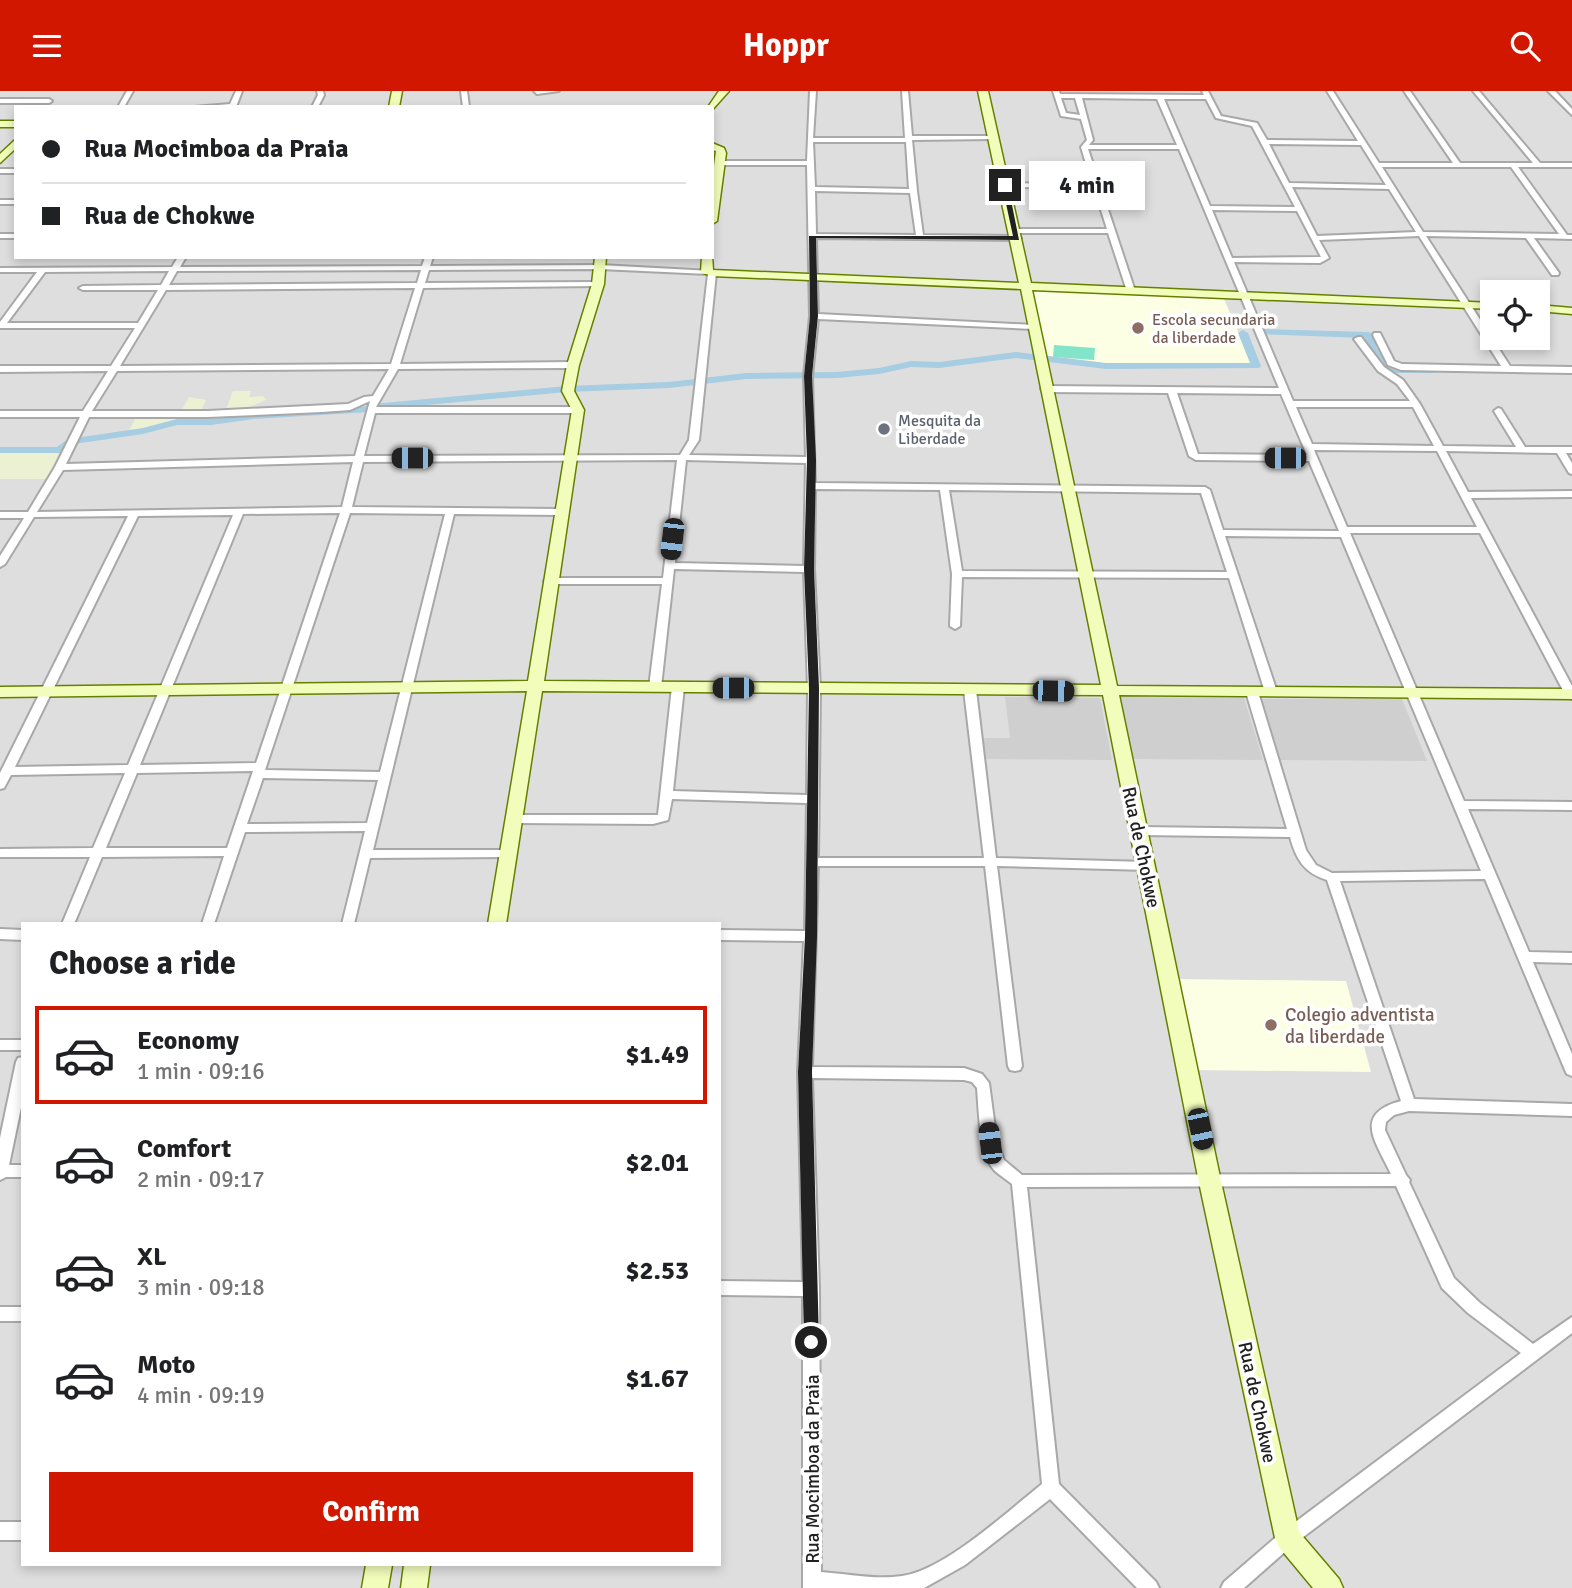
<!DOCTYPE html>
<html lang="en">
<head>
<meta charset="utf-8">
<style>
  body { margin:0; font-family:Signika,sans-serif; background:#f2f2f2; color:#202124; height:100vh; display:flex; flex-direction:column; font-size:26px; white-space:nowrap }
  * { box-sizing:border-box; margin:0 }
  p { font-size:23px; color:#757577 }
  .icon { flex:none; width:38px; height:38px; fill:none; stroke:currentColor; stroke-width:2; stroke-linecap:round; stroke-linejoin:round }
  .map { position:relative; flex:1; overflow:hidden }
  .drawer { position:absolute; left:21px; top:831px; width:700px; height:644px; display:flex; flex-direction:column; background:#fff; border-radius:0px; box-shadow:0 4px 10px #0003 }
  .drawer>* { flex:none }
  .guide { position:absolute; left:14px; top:14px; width:700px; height:154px; border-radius:0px; box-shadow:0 4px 10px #0003; display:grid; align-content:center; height:154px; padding:0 28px; background:#fff }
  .controls { position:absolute; left:1480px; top:189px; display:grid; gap:14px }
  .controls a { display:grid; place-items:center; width:70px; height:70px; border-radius:0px; background:#fff; box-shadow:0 4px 10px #0003; font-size:35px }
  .end { position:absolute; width:32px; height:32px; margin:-16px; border:9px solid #212121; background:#fff; box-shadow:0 0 0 4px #fff }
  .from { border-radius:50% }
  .bubble { position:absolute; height:49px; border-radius:0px; background:#fff; box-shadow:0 4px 10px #0003; font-size:23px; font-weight:700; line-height:49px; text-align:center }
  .car { position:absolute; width:21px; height:42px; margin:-21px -10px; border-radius:9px; box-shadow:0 0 5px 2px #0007; background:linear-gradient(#222 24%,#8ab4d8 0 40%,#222 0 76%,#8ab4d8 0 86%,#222 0) }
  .guide b { display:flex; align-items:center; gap:24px; height:66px; font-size:26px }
  .guide b+b { border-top:2px solid #e0e0e0 }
  .guide i { width:18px; height:18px; background:#202124 }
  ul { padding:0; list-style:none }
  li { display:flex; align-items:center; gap:21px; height:98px; margin:0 14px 10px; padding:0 14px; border:4px solid transparent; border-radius:0px }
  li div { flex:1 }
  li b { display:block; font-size:26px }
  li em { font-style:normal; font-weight:700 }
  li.current { border-color:#d21700 }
  li>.icon { width:63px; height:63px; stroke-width:1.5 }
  h2 { padding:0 28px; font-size:32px; line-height:84px }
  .button { display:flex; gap:14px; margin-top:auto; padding:14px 28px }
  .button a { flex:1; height:80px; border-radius:0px; background:#d21700; color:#fff; font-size:28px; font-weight:700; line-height:80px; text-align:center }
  header { display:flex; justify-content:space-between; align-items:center; height:91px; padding:0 28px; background:#d21700; color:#fff; font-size:32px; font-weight:700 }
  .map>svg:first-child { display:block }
</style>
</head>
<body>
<header><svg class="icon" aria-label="menu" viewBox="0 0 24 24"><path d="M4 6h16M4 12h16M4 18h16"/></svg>Hoppr<svg class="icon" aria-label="search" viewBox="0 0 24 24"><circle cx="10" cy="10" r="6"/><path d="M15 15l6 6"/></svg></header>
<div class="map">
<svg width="1572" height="1497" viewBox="0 0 1572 1497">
  <rect width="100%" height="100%" fill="#f2efe7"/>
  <!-- residential -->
  <path fill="#dfdede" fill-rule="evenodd" d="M0 0H1572V1497H0ZM16 16H712V166H16ZM1493 201H1538V247H1493ZM23 833H719V1474H23Z"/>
  <!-- education -->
  <g fill="#fcffe3">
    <path d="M1032 200 1224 208 1253 275 1122 274 1045 266Z"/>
    <path d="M1176 888 1346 890 1371 981 1192 979Z"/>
  </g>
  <!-- religious -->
  <g fill="#cfcfcf">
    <path d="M1005 606 1100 607 1112 669 985 668 983 647H1010Z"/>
    <path d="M1120 606 1244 607 1263 669 1133 668Z"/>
    <path d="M1261 608H1402L1427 670 1280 669Z"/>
  </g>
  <!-- farmland -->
  <g fill="#ebf1d2">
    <path d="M233 300H251L249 306 263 305 266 309 237 321H225Z"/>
    <path d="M189 306 206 309 201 320 225 323 212 330H178L151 338 129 340 137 324 181 320Z"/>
    <path d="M0 360 30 359 66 360 46 388H0Z"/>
  </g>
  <!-- pitch -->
  <path fill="#83e4c9" d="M1054 254 1095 257 1094 269 1053 266Z"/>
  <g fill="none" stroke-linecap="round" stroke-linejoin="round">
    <!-- canal -->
    <g fill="#a6cde1" fill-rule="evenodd">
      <path d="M1260 238 1369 241 1374 244 1376 256 1390 276H1436L1441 279 1436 282H1387L1384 281 1366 256 1365 247 1257 243 1255 241Z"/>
      <path d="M1243 239 1248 242 1261 275 1259 277 1106 278 1016 267 939 277 911 276 879 283 837 287 746 288 669 297 567 301 383 318 371 321 254 328 211 334H177L143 343 74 353 60 362H0V356H57L65 350 75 347 143 337 177 328H211L254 322 371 315 383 312 567 295 669 291 746 282 837 281 879 277 911 270 939 271 1016 261 1106 272H1250L1238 242Z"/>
    </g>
    <defs>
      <g id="street">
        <path d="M127 0H133L124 16H118Z"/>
        <path d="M236 0H242L236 16H194L230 13Z"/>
        <path d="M317 0H323L324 4 318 16H312L318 4Z"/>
        <path d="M461 0H467L469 16H463Z"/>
        <path d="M534 0H559L537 3Z"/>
        <path d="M810 0H816L813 47H905L902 0H908L912 45H996V47L994 48 912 49 917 100 923 144 1017 145 1021 147 1017 149 816 147 818 223 1034 234 1038 236 1034 238 818 228 812 285 815 392 1205 396 1210 399 1223 439 1339 440 1309 370 1196 369 1189 365 1168 302 1045 301 1041 298 1045 295 1279 297 1179 58H1088L1135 200 1134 202 1127 200 1108 142H1012V138H1107L1094 97 1005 96 1001 94 1005 92 1092 93 1081 56 1087 49 1081 28 1061 25 1053 0H1059L1060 3 1204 4 1202 0H1208L1221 25 1257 32 1267 49 1358 50 1327 0H1333L1379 72H1453L1404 0H1410L1460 72H1533L1473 0H1479L1540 72H1572V76H1518L1567 144H1572V148L1534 147 1559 182 1558 184H1552L1526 147 1426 145 1510 275 1572 276V282L1401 279 1388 274 1373 244 1374 242H1380L1394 270 1402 273 1501 275 1419 145 1319 149 1329 167 1320 172 1234 171 1293 310H1410L1397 293 1378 280 1354 248 1358 246H1361L1384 276 1403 289 1420 313 1443 355 1516 356 1494 320 1498 317 1501 318 1525 356H1572V362H1566L1572 372V383L1569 382 1557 362 1446 360 1468 401 1572 400V406L1471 407 1572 595V608L1566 605 1480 442H1350L1464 710 1572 711V719L1468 718 1529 861 1572 862V872L1533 871 1572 963V985L1567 983 1565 979 1485 788 1340 790 1414 1008 1572 1013V1025L1409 1020 1394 1024 1386 1031 1385 1039 1406 1084 1410 1089 1409 1091 1454 1187 1480 1212 1533 1253 1572 1226V1242L1294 1453 1244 1497H1221L1224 1491 1282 1441 1521 1262 1468 1222 1442 1197 1396 1095 1027 1096 1059 1393 1156 1491 1159 1497H1137L1050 1408 965 1474 924 1497H803V1205L719 1204V1190L803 1191 798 981 804 850 719 849V839L805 840 807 712 672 708 668 729 653 733 517 732 511 728 517 724H658L672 596 678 593 684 596 673 700 807 704 808 597 804 481 674 478 661 596 655 599 649 596 662 493H549L544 490 549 487H663L677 369 363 371 352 416 560 418 565 421 560 424 454 423 373 759H510L516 763 514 766 370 767 354 833H342L365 740 245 741 214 833H202L224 765 102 766 74 833H62L90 766H0V758L93 757 125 682 11 684 4 697 0 698V682L128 425 34 426 5 473 0 476V465L24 427H0V421H28L55 376 80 326H0V320H83L108 280 0 281V275H111L135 237H0V231L37 181H0V177L172 176 178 166H186L180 176 422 175 425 166H433L430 175 600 174 712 180 716 182 699 349 689 364 806 366 804 285 810 225 807 74H718L715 72 718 70H807ZM1061 7H1075L1080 24 1066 22ZM1082 7 1157 8 1177 54H1089L1093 49ZM1164 8H1206L1216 27 1252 35 1295 116 1210 115ZM813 51H906L909 98 815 96ZM1269 53 1361 54 1386 94 1289 92ZM1382 76H1511L1559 143 1423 141ZM1292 96 1389 98 1416 141 1317 145ZM815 100 910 102 916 144 816 143ZM1212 119 1297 120 1321 166 1232 167ZM600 178 708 183 689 349 680 364 364 365 375 322H578L582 319 578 316H376L398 278 573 277 577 274 573 271 400 273 423 197 598 195 602 193 598 191 425 192 429 179ZM421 179 417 192 169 194 177 180ZM169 180 161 194 83 195 79 197 83 199H158L138 232H7L45 181ZM415 197 391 273 120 275 166 199ZM389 278 373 305 364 306 348 313 208 320H92L117 280ZM1177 302 1281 303 1307 364 1198 363ZM370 310 355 365 66 373 89 326H208L322 321 350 319ZM1296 316H1413L1434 355 1312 353ZM1314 359 1437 360 1477 436H1347ZM686 369 806 372 804 475 675 472ZM353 371 342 416 37 421 63 379ZM815 398 940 399 952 483 950 535 955 538 960 535 962 486 1229 487 1265 601 1271 604 1277 601 1225 445 1341 446 1481 780 1332 782 1316 774 1306 759 1258 601 1252 598 1246 601 1287 738 1140 736 1134 740 1140 744 1290 746C1296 768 1304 782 1327 789L1401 1010C1352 1023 1376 1051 1391 1083L1022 1084 1004 1069 997 1052 989 992 982 983 964 977 812 976 818 775H985L1008 975 1010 979 1015 980 1020 979 1022 975 997 775 1147 779 1153 775 1147 771 996 767 976 599 970 596 964 599 984 767H818L820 597 814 478ZM949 399 1201 402 1227 481 962 480ZM340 422 256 672 140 674 243 423ZM350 422 445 423 380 681 265 679ZM233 424 128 674 15 676 138 425ZM253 680 227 757H106L137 682ZM263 687 378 689 367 732 247 733ZM812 987 964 989 972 991 977 997C979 1020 979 1062 994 1079 999 1084 1006 1088 1012 1093L1042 1393C1008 1420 945 1479 902 1485 876 1489 848 1483 821 1481L819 1198Z"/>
        <path d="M1548 0H1555L1572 18V24Z"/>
        <path d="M0 8H49L52 10 49 12H0Z"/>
        <rect x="0" y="78" width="16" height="4"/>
        <rect x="0" y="109" width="16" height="4"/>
        <rect x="0" y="143" width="16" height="4"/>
        <path d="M0 838 23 839V849L0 848Z"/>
        <rect x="0" y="949" width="23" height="10"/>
        <path d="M23 966V1007L9 1074H23V1086H6L0 1089V1047L16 971 18 967Z"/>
        <rect x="0" y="1216" width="23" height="14"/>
        <rect x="0" y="1431" width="23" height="18"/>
      </g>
      <g id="secondary">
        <path d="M392 0H402L399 16H389Z"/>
        <path d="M719 0H729L712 19V16H708Z"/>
        <path d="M978 0H988L1031 192 1493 212V218L1032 199 1117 595 1572 598V608L1119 604 1221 1091 1299 1441 1339 1488 1343 1497H1313L1279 1456 1275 1447 1199 1091 1103 604 542 600 506 833H488L527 600 0 606V596L528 590 572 319 562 300 567 274 592 193 595 166H606L604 193 579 274 574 300 584 319 544 590 1101 594 1021 198 712 185 701 181 702 166 712 164 713 179 1019 192Z"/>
        <rect x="0" y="30" width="16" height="6"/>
        <path d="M16 48V57L0 72V63Z"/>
        <path d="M712 52 724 57 726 62 717 130 712 133V90L716 60 712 59Z"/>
        <path d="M1538 214 1572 217V223L1538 220Z"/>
        <path d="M366 1474H392L388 1497H362Z"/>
        <path d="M404 1474H430L427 1497H401Z"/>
      </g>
    </defs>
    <!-- street casing -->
    <use href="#street" stroke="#a8a8a8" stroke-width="4"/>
    <!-- secondary casing -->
    <use href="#secondary" stroke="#658000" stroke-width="3"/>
    <!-- street -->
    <use href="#street" fill="#fff" fill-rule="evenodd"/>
    <!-- secondary -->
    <use href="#secondary" fill="#f2fdbb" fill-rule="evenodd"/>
  </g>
  <!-- route -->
  <path fill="#212121" d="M1005 92 1008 94 1019 149 816 147 818 225 812 285 816 369 814 478 819 597 817 845 812 981 819 1251 811 1258 804 1251 798 981 805 845 809 597 804 478 807 369 804 285 810 225 809 145H1013L1002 94Z"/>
  <!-- markers -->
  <g fill="#8d6e63" stroke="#fff" stroke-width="2.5">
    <circle cx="1138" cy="237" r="7"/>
    <circle cx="1271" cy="934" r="7"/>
  </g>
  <circle fill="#6b7280" stroke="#fff" stroke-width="2.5" cx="884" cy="338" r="7"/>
  <g text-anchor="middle" stroke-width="7" stroke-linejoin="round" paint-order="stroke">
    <!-- far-education labels -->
    <g font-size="16" fill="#785e54" stroke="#fff" text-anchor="start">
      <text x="1152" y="234">Escola secundaria<tspan x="1152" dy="18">da liberdade</tspan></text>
    </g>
    <!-- far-worship labels -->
    <g font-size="16" fill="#5b616d" stroke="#fff" text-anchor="start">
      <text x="898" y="335">Mesquita da<tspan x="898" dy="18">Liberdade</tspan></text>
    </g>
    <!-- street labels -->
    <g font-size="19" fill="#212121" stroke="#fff">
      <text transform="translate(1142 756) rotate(78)" y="7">Rua de Chokwe</text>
      <text transform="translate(1258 1311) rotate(78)" y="7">Rua de Chokwe</text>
      <text transform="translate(812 1378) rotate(-90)" y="7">Rua Mocimboa da Praia</text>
    </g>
    <!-- education labels -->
    <g font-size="19" fill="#785e54" stroke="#fff" text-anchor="start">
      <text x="1285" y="930">Colegio adventista<tspan x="1285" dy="22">da liberdade</tspan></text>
    </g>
  </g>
</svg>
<div class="controls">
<a><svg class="icon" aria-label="locate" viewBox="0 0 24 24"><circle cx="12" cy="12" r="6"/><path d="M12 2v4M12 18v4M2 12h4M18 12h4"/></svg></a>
</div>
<i class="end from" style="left:811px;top:1251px"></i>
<i class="end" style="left:1005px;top:94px"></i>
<div class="bubble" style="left:1029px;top:70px;width:116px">4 min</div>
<i class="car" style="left:412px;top:367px;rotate:270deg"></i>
<i class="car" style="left:1285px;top:367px;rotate:270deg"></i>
<i class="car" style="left:672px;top:448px;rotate:187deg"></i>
<i class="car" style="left:733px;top:597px;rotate:270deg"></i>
<i class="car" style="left:1053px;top:600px;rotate:91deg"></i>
<i class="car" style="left:1200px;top:1038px;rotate:168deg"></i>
<i class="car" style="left:990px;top:1052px;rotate:353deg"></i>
<div class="guide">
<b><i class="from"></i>Rua Mocimboa da Praia</b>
<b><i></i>Rua de Chokwe</b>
</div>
<section class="drawer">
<h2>Choose a ride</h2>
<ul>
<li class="current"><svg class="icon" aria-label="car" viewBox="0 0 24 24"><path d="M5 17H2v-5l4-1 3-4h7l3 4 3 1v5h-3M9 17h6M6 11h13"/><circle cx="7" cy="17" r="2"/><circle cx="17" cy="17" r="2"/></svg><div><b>Economy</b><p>1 min · 09:16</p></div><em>$1.49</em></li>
<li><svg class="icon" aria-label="car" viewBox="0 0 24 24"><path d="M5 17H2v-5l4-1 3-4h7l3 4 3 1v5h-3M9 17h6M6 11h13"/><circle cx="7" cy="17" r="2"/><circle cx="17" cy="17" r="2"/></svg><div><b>Comfort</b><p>2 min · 09:17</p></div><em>$2.01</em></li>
<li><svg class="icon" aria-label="car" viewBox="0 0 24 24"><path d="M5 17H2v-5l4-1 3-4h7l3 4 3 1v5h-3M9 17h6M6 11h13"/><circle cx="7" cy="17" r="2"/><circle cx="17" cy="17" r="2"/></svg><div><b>XL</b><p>3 min · 09:18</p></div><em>$2.53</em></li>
<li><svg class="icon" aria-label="car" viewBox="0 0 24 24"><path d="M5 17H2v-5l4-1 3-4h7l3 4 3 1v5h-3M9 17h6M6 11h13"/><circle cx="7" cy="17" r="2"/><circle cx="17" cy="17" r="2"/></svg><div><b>Moto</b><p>4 min · 09:19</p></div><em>$1.67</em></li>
</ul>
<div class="button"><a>Confirm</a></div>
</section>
</div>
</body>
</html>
